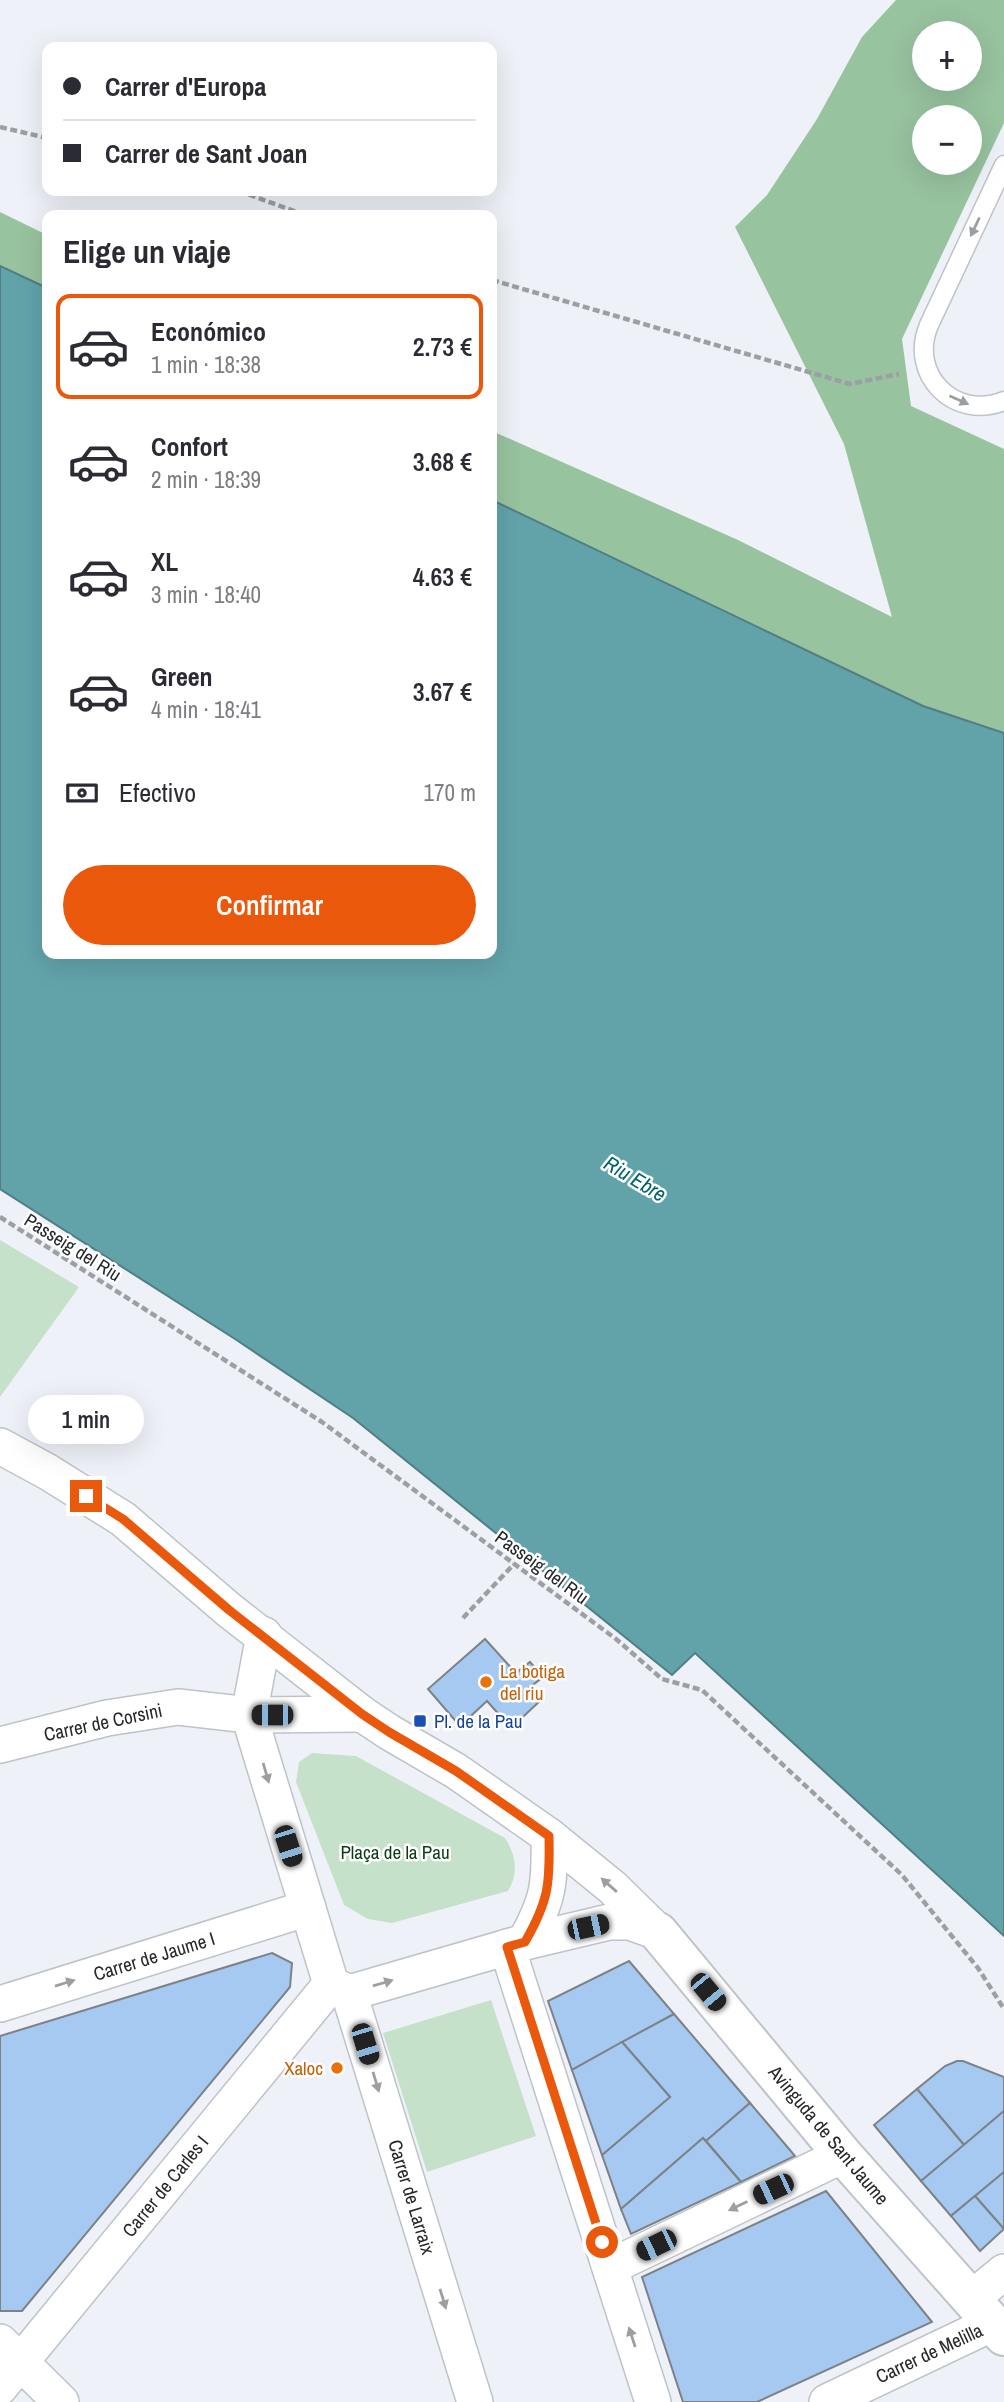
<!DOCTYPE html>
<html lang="es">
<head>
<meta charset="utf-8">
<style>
  body { margin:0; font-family:"Archivo Narrow",sans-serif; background:#f7f7f7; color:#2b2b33; height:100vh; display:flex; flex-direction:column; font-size:26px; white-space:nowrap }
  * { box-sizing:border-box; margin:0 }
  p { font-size:23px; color:#7c7c81 }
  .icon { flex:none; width:38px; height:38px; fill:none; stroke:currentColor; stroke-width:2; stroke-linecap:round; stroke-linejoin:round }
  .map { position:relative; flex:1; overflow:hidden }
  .panel { position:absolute; left:42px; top:210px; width:455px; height:749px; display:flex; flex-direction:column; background:#fff; border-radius:14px; box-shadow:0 7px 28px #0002 }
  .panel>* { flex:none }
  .hud { position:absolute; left:42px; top:42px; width:455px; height:154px; border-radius:14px; box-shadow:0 7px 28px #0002; display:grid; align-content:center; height:154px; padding:0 21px; background:#fff }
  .tools { position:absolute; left:912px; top:21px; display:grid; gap:14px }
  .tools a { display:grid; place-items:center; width:70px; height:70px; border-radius:50%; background:#fff; box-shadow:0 7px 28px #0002; font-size:35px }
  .end { position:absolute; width:32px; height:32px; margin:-16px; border:9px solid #ea580c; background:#fff; box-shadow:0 0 0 4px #fff }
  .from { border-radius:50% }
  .bubble { position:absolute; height:49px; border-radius:24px; background:#fff; box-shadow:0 7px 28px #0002; font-size:23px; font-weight:600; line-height:49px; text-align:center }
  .car { position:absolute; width:21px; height:42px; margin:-21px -10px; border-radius:9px; box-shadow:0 0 5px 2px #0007; background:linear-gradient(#222 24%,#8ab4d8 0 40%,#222 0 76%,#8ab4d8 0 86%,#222 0) }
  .hud b { display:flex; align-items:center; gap:24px; height:66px; font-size:26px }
  .hud b+b { border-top:2px solid #e1e1e2 }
  .hud i { width:18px; height:18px; background:#2b2b33 }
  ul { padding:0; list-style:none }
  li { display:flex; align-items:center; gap:21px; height:105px; margin:0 14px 10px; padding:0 7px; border:4px solid transparent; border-radius:14px }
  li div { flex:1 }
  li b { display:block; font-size:26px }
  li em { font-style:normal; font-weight:600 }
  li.selected { border-color:#ea580c }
  li>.icon { width:63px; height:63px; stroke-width:1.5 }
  h2 { padding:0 21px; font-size:32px; line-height:84px }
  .pay { display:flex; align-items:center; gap:18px; height:77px; padding:0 21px; font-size:26px }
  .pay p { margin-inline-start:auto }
  .button { display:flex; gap:14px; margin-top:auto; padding:14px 21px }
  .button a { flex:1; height:80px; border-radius:42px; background:#ea580c; color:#fff; font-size:28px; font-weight:600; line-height:80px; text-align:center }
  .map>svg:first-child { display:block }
</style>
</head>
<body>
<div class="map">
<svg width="1004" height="2402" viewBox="0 0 1004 2402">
  <rect width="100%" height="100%" fill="#eef2f8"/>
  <!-- green -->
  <g fill="#c6e1ca">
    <path d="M0 1240 79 1287 0 1397Z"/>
    <path d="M312 1753 356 1756 505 1838C516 1855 519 1873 508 1891L392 1923 368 1919 344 1905 296 1782 299 1762Z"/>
    <path d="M491 2000 536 2136 427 2172 383 2033Z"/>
  </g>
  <!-- forest -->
  <g fill="#98c39f" fill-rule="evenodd">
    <path d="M896 0H1004V123L902 339 911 406 1004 449V733L923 706 492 500V431L738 540 892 617 844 444 735 227 767 195 817 119 862 37ZM924 33H970V79H924ZM924 117H970V163H924Z"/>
    <path d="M0 212 47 235V288L0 266Z"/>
  </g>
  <!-- water -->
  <path fill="#62a3aa" stroke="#507e84" stroke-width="2" d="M0 266 47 288V954H492V500L923 706 1004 733V1936L695 1653 672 1675 353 1418 235 1339 0 1189Z"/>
  <!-- building -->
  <g fill="#a5c9f0" stroke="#7e8287" stroke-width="2">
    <path d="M485 1639 516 1673 530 1662 543 1677 529 1688 540 1701 511 1728 487 1701 460 1726 428 1689Z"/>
    <path d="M272 1953 292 1963 290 1987 22 2311H0V2036Z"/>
    <path d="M629 1961 674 2014 572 2070 548 2001Z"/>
    <path d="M674 2014 750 2103 706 2141 703 2138 621 2209 602 2155 670 2097 622 2042Z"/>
    <path d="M622 2042 670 2097 602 2155 572 2070Z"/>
    <path d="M957 2061H963L1004 2077V2111L964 2145 917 2089 945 2066Z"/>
    <path d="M917 2089 964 2145 921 2181 874 2125Z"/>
    <path d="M750 2103 795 2156 741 2182 706 2141Z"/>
    <path d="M1004 2111V2172L951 2216 921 2181Z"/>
    <path d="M703 2138 741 2182 631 2234 621 2209Z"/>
    <path d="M1004 2172V2229L975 2196Z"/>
    <path d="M826 2191 932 2322 757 2402H683L642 2277Z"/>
    <path d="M975 2196 1004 2229 980 2251 951 2216Z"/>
  </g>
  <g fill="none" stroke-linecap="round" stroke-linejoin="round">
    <defs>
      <path id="lane" d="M1004 165 929 325C908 374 954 421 1004 401"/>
      <g id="street">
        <path d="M0 1446 48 1472 123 1519 229 1610 362 1714 389 1732 456 1771 549 1836 612 1887 658 1932"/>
        <path d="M264 1635 249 1715 331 1984 349 1993 525 1942 609 1922H630L658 1932"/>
        <path d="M0 1745 107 1718 178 1707 249 1715 362 1714"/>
        <path d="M525 1942C549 1899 550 1884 549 1836"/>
        <path d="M507 1947 653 2402"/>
        <path d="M349 1993 475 2402"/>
        <path d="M0 2004 308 1908"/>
        <path d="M610 2267 843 2155"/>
        <path d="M971 2299 1004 2272"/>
        <path d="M0 2342 61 2402"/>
        <path d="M0 2387 331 1984"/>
        <path d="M827 2402 993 2323"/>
      </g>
      <path id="secondary" d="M658 1932 843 2155 1004 2336"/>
    </defs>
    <!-- lane casing -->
    <use href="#lane" stroke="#bec3c8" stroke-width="21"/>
    <!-- street casing -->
    <use href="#street" stroke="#bec3c8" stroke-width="38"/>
    <!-- secondary casing -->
    <use href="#secondary" stroke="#bec3c8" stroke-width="42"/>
    <!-- path -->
    <g stroke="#9c9fa3" stroke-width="4.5" stroke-dasharray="7 3.5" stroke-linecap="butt">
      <path d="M0 127 47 138"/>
      <path d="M239 191 305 215"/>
      <path d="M492 280 850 384 899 374"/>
      <path d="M0 1217 322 1422 616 1639 662 1679 702 1690 902 1875 978 1968 1004 2009"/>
      <path d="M463 1618 514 1564"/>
    </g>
    <!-- lane -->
    <use href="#lane" stroke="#fff" stroke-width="18"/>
    <!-- street -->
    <use href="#street" stroke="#fff" stroke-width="35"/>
    <!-- secondary -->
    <use href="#secondary" stroke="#fff" stroke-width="38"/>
  </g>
  <!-- one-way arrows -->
  <defs><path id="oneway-solid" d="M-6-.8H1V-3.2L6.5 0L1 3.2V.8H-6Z" transform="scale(1.75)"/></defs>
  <g fill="#9d9e9f">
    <use href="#oneway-solid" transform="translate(975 227) rotate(115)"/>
    <use href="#oneway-solid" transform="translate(959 400) rotate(24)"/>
    <use href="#oneway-solid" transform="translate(266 1773) rotate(74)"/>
    <use href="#oneway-solid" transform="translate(609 1885) rotate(-139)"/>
    <use href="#oneway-solid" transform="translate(65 1983) rotate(-17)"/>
    <use href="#oneway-solid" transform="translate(383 1983) rotate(-16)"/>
    <use href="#oneway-solid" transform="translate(376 2082) rotate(73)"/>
    <use href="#oneway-solid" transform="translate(738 2206) rotate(154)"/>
    <use href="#oneway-solid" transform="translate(443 2299) rotate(73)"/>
    <use href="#oneway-solid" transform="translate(632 2337) rotate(-108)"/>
  </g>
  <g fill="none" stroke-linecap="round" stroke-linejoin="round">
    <!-- route -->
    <path stroke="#ea580c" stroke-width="9" d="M86 1496 123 1519 229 1610 362 1714 389 1732 456 1771 549 1836C550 1884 549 1900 525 1942L507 1947 602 2242"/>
  </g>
  <!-- markers -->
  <g fill="#e8710a" stroke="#fff" stroke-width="2.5">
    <circle cx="486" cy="1682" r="7"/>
    <circle cx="337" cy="2068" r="7"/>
  </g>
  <rect fill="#1a4fb4" stroke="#fff" stroke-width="2.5" x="413" y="1714" width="14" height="14" rx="3.5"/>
  <g text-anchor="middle" stroke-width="5" stroke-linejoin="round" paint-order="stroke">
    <!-- street labels -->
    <g font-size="19" fill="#26282a" stroke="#fff">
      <text transform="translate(73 1247) rotate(32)" y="7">Passeig del Riu</text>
      <text transform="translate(542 1567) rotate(36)" y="7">Passeig del Riu</text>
      <text transform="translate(103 1722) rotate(-12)" y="7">Carrer de Corsini</text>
      <text transform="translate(154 1956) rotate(-17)" y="7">Carrer de Jaume I</text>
      <text transform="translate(829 2135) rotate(50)" y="7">Avinguda de Sant Jaume</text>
      <text transform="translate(165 2186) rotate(-51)" y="7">Carrer de Carles I</text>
      <text transform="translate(412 2197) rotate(73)" y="7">Carrer de Larraix</text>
      <text transform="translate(929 2353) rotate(-25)" y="7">Carrer de Melilla</text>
    </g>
    <!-- food labels -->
    <g font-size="19" fill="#c56008" stroke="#fff" text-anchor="start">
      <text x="500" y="1678">La botiga<tspan x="500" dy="22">del riu</tspan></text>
      <text x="323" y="2075" text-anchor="end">Xaloc</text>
    </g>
    <!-- transit labels -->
    <g font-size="19" fill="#164399" stroke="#fff" text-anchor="start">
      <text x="434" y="1728">Pl. de la Pau</text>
    </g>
    <!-- park labels -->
    <g font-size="19" fill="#0a3c1a" stroke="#fff">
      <text x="395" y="1859">Plaça de la Pau</text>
    </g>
    <!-- water labels -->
    <g font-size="21" font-style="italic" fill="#00626a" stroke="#fff">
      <text transform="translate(635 1179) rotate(31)" y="7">Riu Ebre</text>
    </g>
  </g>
</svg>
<div class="tools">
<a>+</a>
<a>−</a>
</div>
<i class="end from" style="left:602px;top:2242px"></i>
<i class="end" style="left:86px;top:1496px"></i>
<div class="bubble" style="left:28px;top:1395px;width:116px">1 min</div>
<i class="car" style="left:272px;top:1715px;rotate:270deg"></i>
<i class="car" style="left:288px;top:1846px;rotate:162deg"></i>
<i class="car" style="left:588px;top:1927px;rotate:78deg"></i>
<i class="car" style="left:708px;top:1992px;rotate:140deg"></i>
<i class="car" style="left:365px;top:2044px;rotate:163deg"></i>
<i class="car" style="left:773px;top:2189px;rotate:245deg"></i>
<i class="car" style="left:656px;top:2245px;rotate:244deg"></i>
<div class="hud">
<b><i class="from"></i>Carrer d'Europa</b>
<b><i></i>Carrer de Sant Joan</b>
</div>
<section class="panel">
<h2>Elige un viaje</h2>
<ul>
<li class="selected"><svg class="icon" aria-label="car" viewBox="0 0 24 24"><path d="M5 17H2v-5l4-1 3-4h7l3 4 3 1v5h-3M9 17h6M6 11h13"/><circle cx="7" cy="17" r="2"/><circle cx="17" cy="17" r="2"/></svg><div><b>Económico</b><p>1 min · 18:38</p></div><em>2.73 €</em></li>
<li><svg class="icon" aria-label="car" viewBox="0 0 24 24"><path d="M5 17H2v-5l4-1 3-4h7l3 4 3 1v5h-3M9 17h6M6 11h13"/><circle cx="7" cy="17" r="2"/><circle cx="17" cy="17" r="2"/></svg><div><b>Confort</b><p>2 min · 18:39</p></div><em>3.68 €</em></li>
<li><svg class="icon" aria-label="car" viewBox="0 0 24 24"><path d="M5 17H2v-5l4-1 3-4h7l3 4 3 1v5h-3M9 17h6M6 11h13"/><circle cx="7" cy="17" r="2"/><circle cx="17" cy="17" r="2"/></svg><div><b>XL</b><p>3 min · 18:40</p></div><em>4.63 €</em></li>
<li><svg class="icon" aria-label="car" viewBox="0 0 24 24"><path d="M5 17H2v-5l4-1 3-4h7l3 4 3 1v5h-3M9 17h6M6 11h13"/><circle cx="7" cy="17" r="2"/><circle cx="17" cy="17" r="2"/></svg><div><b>Green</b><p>4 min · 18:41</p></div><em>3.67 €</em></li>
</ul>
<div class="pay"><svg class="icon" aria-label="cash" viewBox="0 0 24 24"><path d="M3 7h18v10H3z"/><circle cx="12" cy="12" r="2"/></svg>Efectivo<p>170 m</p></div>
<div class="button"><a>Confirmar</a></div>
</section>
</div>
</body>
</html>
